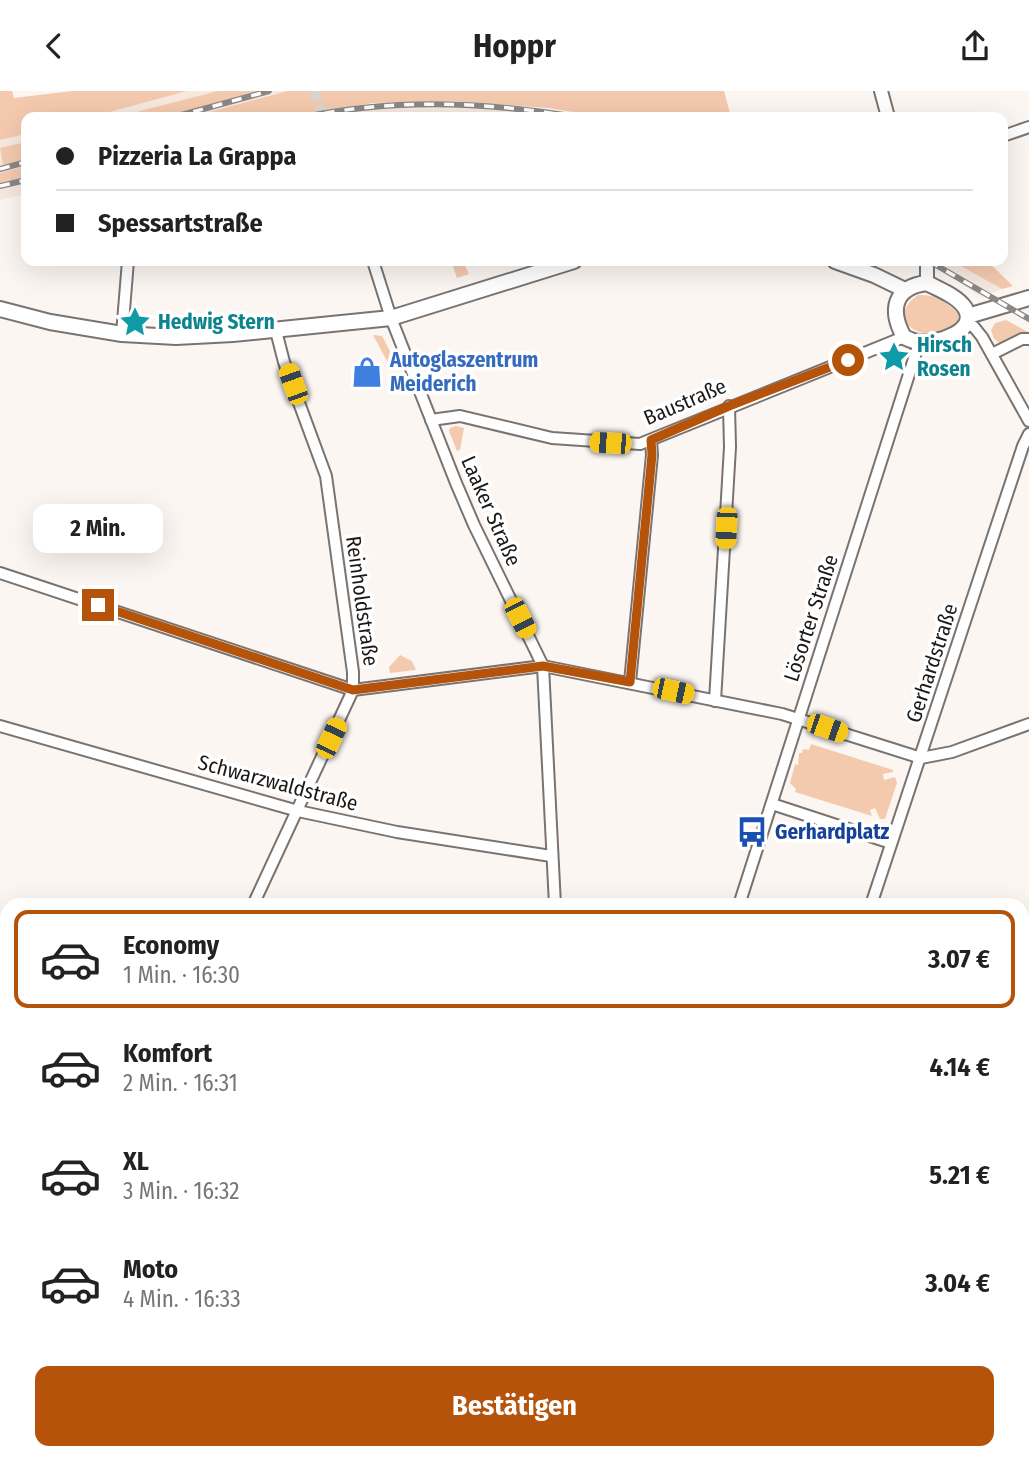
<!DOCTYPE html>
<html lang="de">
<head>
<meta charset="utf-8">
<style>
  body { margin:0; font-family:"Fira Sans Condensed",sans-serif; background:#f6f6f6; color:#222; height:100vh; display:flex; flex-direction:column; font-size:26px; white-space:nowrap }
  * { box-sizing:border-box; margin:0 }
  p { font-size:23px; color:#767676 }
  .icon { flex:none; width:38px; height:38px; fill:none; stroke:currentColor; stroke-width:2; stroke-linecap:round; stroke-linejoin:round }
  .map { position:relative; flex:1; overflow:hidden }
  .panel { position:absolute; left:0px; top:807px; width:1029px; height:562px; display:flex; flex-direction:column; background:#fff; border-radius:21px 21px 0 0; box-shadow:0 7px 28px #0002 }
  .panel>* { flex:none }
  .banner { position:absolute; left:21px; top:21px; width:987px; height:154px; border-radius:14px; box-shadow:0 7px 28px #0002; display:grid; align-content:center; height:154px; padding:0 35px; background:#fff }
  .end { position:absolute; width:32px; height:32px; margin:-16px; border:9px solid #b45309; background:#fff; box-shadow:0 0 0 4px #fff }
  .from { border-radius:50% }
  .bubble { position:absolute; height:49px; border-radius:14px; background:#fff; box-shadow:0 7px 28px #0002; font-size:23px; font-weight:700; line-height:49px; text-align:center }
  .car { position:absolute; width:21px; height:42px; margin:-21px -10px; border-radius:9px; box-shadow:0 0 5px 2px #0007; background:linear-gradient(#f5c518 24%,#345 0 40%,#f5c518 0 76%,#345 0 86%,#f5c518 0) }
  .banner b { display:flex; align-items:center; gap:24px; height:66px; font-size:26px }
  .banner b+b { border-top:2px solid #e0e0e0 }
  .banner i { width:18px; height:18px; background:#222 }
  ul { padding:12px 0 0; list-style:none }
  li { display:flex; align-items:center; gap:21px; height:98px; margin:0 14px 10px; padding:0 21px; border:4px solid transparent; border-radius:14px }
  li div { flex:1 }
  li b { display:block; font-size:26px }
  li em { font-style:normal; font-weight:700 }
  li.selected { border-color:#b45309 }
  li>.icon { width:63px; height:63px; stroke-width:1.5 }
  .cta { display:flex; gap:14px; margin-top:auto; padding:14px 35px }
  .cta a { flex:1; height:80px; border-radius:14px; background:#b45309; color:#fff; font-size:28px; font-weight:700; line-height:80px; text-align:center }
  header { display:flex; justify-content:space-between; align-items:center; height:91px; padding:0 35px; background:#fff; font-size:32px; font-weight:700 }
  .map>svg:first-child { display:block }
</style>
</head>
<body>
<header><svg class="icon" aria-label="back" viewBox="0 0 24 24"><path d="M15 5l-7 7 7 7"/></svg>Hoppr<svg class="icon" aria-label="share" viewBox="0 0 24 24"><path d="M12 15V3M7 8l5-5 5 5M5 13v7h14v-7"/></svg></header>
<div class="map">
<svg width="1029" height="1367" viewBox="0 0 1029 1367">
  <rect width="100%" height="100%" fill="#fcf6f2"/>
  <!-- built -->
  <g fill="#f6e9e0">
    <path d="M187 0H287L191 26H92Z"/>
    <path d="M410 10 502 12 603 26H288L335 17Z"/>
    <path d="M26 43V75L0 82V49Z"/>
    <path d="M26 86V103L0 109V92Z"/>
    <path d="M942 170H952L1002 198 982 206 944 182Z"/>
    <path d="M1029 1020V1367H702L705 1362H1022V1024Z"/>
  </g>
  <!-- green -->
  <g fill="#f4caaf">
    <path d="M0 0H12L14 7 72 0H187L92 26H26V43L0 49Z"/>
    <path d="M218 0H264L168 26H117Z"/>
    <path d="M287 0H724L731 26H603L548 17 454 10 373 12 288 26H191Z"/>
    <path d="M26 51V68L3 74 0 57Z"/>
    <path d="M26 75V86L0 92V82Z"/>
    <path d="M451 170H463L469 183 457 187Z"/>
    <path d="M952 170H987L1013 195 1002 198Z"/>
    <path d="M918 204C934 203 947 211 958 222V232C926 259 881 229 918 204Z"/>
    <path d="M1006 229 1028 241 1021 242 1001 253 994 248 991 239 995 232Z"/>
    <path d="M373 244 382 245 393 266 388 272Z"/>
    <path d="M456 335 464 337 460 359 457 360 449 340 450 337Z"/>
    <path d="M400 564 412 570 416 579 390 582 389 576Z"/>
    <path d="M811 653 893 679V681L883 683 884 689 895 686 897 692 885 728H880L875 717 870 719 872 725 795 701 796 698 790 692 795 673 798 674 799 662H802L803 658 809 659Z"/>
    <path d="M1029 827V1020L1022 1024V837Z"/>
    <path d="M635 1362H705L701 1367H631Z"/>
  </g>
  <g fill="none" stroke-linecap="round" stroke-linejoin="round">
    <!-- minor-tunnel -->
    <path stroke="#dad5d1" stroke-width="10" stroke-dasharray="10 5" stroke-linecap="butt" d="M314 0 324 26"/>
    <defs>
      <g id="minor">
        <path d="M1003 45 1029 36"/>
        <path d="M373 170 391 227 456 392 474 434 543 575 555 814"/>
        <path d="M968 232 974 236 982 246 1029 330"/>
        <path d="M122 243 128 170"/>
        <path d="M992 263 1022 248H1029"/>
        <path d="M431 329 460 325 552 347 640 353 904 246"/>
        <path d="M0 482 353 599 543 575 782 623 921 667 952 661 1029 633"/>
        <path d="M630 591 652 364 651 349"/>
        <path d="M715 610 730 356 729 315"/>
        <path d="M0 635 298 720 397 741 551 765"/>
        <path d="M772 713 891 752"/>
        <path d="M253 814 353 599V581L326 385 284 271 276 240"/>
        <path d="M739 814 919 252"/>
        <path d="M871 814 1023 355 1029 343"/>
        <path d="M0 885 7 886"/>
        <path d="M0 1110H7"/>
        <path d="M218 1362 240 1367"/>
        <path d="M44 1367 46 1362"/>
        <path d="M563 1367 564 1362"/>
      </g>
      <g id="tertiary">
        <path d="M881 0 888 26"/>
        <path d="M927 170V192"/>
      </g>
      <g id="secondary">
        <path d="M835 170 874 184 905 199"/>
        <path d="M927 192C940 199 957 205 965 217 979 240 937 253 920 251 915 251 910 249 904 246 889 219 894 196 927 192Z"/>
        <path d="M0 218 50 231 122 243 176 246 233 243 391 227 574 170"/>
        <path d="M968 225 1029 207"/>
      </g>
    </defs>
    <!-- minor casing -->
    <use href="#minor" stroke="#797471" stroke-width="14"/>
    <!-- tertiary casing -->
    <use href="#tertiary" stroke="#797471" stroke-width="16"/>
    <!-- secondary casing -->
    <use href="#secondary" stroke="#797471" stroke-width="18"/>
    <!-- minor -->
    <use href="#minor" stroke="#fff" stroke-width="10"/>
    <!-- tertiary -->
    <use href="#tertiary" stroke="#fff" stroke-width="12"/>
    <!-- secondary -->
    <use href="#secondary" stroke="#fff" stroke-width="14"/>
    <defs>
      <g id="rail">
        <path d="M174 26 269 0"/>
        <path d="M305 26C395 7 487 11 577 26"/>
        <path d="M384 26 456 24 494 26"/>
        <path d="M0 78 26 71"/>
        <path d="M0 95 26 89"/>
        <path d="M929 170 1029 228"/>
        <path d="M1022 1051 1029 1049"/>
        <path d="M762 1367 764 1362"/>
        <path d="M777 1367 778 1362"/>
        <path d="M867 1367 871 1365"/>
      </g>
    </defs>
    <!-- rail casing -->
    <use href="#rail" stroke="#8a8784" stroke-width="6"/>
    <!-- rail -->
    <use href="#rail" stroke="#fff" stroke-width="3.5" stroke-dasharray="10" stroke-linecap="butt"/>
  </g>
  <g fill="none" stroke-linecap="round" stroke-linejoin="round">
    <!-- route -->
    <path stroke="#b45309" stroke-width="9" d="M98 514 353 599 543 575 630 591 652 364 651 349 729 315 848 269"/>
  </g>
  <!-- icons -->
  <defs>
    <symbol id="sight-bare" viewBox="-9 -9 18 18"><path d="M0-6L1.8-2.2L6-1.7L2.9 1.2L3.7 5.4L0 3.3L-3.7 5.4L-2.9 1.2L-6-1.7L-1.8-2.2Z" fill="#0f9aa8" stroke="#fff" stroke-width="2.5" paint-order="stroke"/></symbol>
    <symbol id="shop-bare" viewBox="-9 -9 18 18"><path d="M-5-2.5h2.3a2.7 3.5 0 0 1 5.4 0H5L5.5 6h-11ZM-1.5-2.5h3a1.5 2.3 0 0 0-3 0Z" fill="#3f7fe0" stroke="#fff" stroke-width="2.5" paint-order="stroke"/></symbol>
    <symbol id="bus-bare" viewBox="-9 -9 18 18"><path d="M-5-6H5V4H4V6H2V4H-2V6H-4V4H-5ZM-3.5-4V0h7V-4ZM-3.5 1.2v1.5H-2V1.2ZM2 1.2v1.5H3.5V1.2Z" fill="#1a4fb4" stroke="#fff" stroke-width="2.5" paint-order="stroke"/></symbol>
  </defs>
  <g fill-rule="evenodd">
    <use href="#sight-bare" x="113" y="209" width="44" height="44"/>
    <use href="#sight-bare" x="872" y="244" width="44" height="44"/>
    <use href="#shop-bare" x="345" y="259" width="44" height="44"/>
    <use href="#bus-bare" x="730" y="719" width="44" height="44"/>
  </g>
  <g text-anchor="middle" stroke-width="7" stroke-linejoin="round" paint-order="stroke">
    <!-- culture labels -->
    <g font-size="21" font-weight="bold" fill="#0d838f" stroke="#fff" text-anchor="start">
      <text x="158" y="238">Hedwig Stern</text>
      <text x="917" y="261">Hirsch<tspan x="917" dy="24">Rosen</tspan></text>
    </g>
    <!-- shop labels -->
    <g font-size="21" font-weight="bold" fill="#366cbe" stroke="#fff" text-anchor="start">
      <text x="390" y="276">Autoglaszentrum<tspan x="390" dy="24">Meiderich</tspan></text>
    </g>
    <!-- street labels -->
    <g font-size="21" fill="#1b1918" stroke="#fff">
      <text transform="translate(685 311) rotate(-23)" y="7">Baustraße</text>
      <text transform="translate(491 420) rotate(66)" y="7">Laaker Straße</text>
      <text transform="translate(362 510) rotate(82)" y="7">Reinholdstraße</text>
      <text transform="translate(811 527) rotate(-72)" y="7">Lösorter Straße</text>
      <text transform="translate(932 572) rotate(-72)" y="7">Gerhardstraße</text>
      <text transform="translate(278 692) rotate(15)" y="7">Schwarzwaldstraße</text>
    </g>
    <!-- transit labels -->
    <g font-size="21" font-weight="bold" fill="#164399" stroke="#fff" text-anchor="start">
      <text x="775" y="748">Gerhardplatz</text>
    </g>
  </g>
</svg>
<i class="end from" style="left:848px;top:269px"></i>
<i class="end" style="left:98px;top:514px"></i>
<div class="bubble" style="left:33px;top:413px;width:130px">2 Min.</div>
<i class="car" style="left:293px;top:293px;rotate:340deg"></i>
<i class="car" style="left:610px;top:352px;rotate:273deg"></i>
<i class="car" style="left:726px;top:437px;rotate:183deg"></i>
<i class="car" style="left:520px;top:527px;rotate:153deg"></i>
<i class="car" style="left:673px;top:600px;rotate:102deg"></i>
<i class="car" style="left:827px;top:637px;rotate:109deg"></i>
<i class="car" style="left:331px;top:647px;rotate:25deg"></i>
<div class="banner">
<b><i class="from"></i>Pizzeria La Grappa</b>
<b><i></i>Spessartstraße</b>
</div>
<section class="panel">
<ul>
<li class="selected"><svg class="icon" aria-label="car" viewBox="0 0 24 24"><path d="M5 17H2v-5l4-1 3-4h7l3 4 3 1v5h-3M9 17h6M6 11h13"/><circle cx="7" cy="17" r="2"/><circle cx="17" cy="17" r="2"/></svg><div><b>Economy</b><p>1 Min. · 16:30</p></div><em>3.07 €</em></li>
<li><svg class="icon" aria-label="car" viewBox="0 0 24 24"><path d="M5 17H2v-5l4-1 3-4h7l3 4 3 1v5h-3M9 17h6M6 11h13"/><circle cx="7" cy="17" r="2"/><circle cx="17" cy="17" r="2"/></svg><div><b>Komfort</b><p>2 Min. · 16:31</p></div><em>4.14 €</em></li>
<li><svg class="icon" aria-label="car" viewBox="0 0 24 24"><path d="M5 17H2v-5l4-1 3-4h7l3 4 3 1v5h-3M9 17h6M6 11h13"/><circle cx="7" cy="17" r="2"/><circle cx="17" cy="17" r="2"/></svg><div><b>XL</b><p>3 Min. · 16:32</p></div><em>5.21 €</em></li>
<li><svg class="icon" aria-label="car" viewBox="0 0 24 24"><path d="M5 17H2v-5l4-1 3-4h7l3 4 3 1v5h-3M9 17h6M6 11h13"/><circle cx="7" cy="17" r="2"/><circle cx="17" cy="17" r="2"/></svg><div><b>Moto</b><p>4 Min. · 16:33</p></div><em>3.04 €</em></li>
</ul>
<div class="cta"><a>Bestätigen</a></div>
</section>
</div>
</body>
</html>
